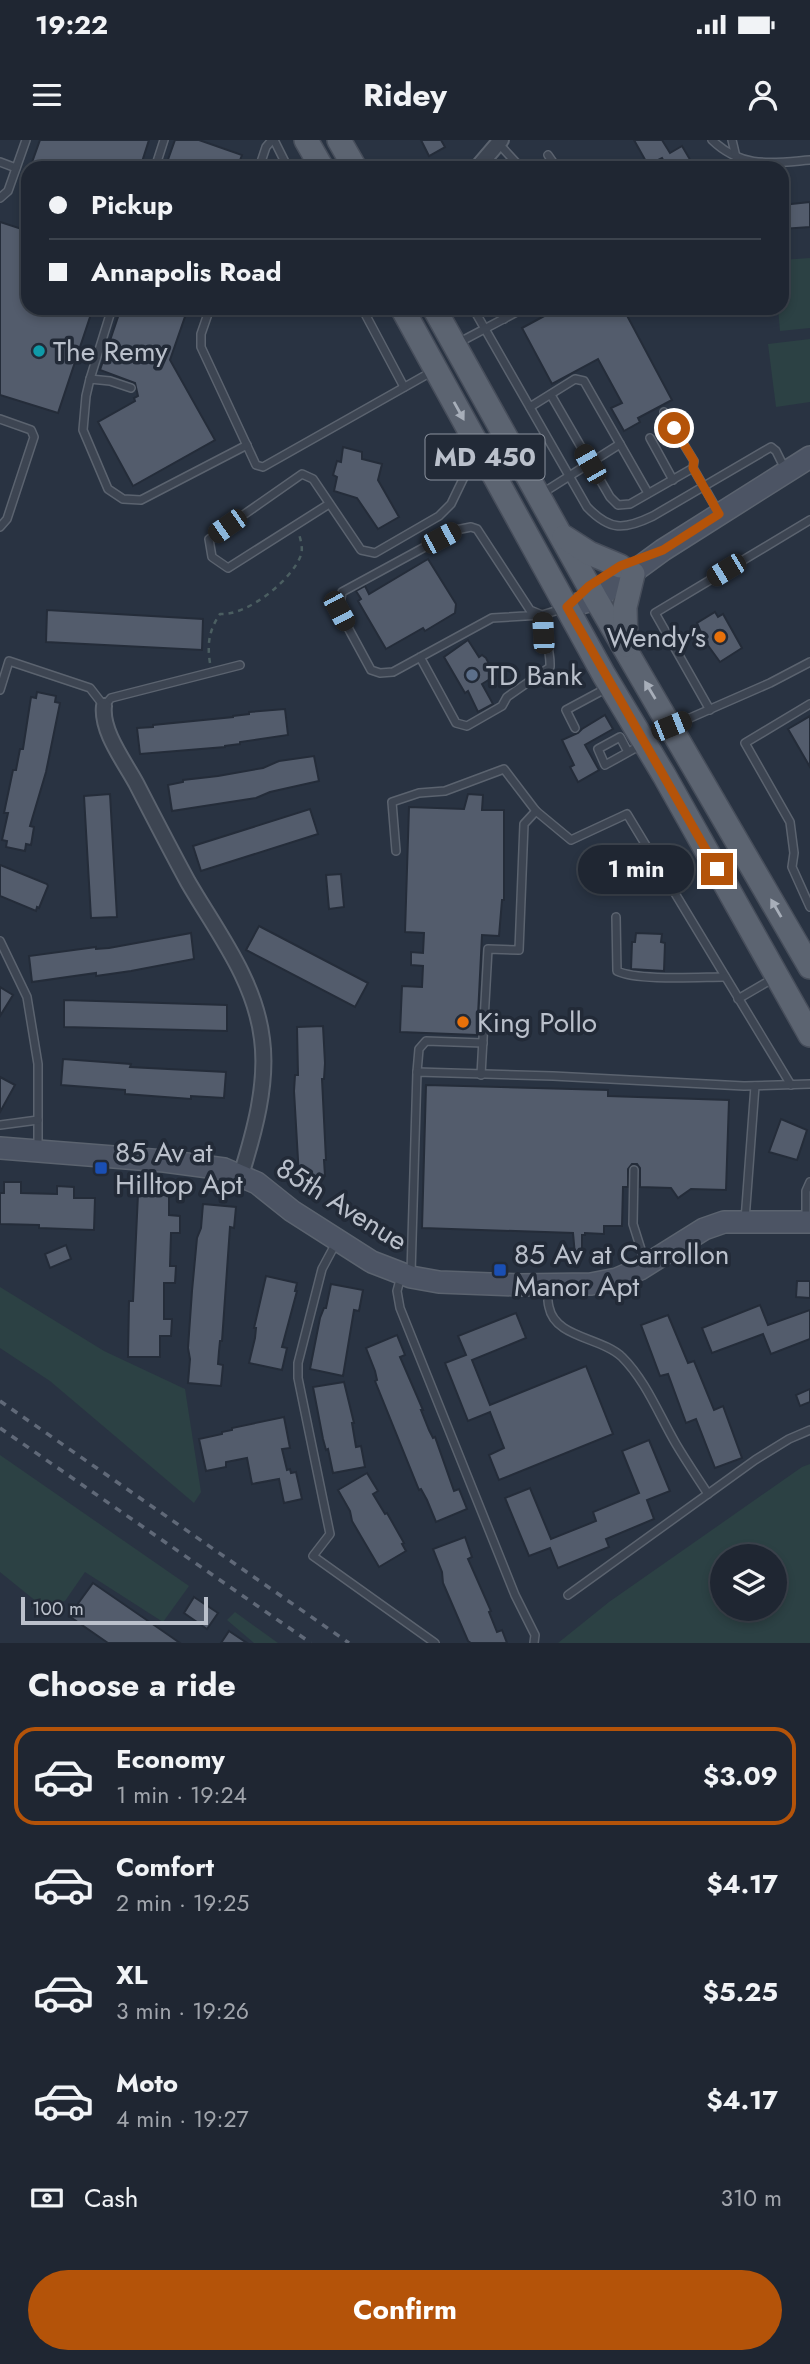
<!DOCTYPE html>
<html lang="en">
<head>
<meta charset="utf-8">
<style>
  body { margin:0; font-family:Jost,sans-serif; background:#2c323e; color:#f1f3f6; height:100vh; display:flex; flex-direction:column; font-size:26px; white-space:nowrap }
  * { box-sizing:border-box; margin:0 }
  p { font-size:23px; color:#a1a5ac }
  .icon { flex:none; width:38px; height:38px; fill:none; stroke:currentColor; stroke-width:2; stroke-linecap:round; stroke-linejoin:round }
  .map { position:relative; height:1503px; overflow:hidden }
  .details { display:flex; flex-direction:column; background:#1f2632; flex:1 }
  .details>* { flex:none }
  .hud { position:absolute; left:21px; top:21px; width:768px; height:154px; border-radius:21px; box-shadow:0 4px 10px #0003,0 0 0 2px #3c434d; display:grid; align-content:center; height:154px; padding:0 28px; background:#1f2632 }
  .fabs { position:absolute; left:710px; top:1404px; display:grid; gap:14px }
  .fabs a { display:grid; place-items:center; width:77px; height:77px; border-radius:50%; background:#1f2632; box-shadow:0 4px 10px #0003,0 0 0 2px #3c434d; font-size:35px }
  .scale { position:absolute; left:21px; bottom:18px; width:187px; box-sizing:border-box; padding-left:7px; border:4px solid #bac0cb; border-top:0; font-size:19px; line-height:24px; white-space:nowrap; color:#bac0cb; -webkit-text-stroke:5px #222a37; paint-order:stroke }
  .end { position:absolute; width:32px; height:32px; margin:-16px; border:9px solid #b45309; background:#fff; box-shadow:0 0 0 4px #fff }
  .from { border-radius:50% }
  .bubble { position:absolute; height:49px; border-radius:24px; background:#1f2632; box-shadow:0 4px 10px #0003,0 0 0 2px #3c434d; font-size:23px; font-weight:700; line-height:49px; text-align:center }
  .car { position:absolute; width:21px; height:42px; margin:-21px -10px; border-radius:9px; box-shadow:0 0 5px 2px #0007; background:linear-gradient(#222 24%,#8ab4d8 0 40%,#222 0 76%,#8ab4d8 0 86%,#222 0) }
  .hud b { display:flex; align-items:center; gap:24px; height:66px; font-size:26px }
  .hud b+b { border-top:2px solid #3c434d }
  .hud i { width:18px; height:18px; background:#f1f3f6 }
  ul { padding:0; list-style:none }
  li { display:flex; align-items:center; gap:21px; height:98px; margin:0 14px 10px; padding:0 14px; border:4px solid transparent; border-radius:21px }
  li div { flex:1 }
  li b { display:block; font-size:26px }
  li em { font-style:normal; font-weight:700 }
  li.selected { border-color:#b45309 }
  li>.icon { width:63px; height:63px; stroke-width:1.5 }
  h2 { padding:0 28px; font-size:32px; line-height:84px }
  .pay { display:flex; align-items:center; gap:18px; height:77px; padding:0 28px; font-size:26px }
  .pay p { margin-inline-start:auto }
  .cta { display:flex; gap:14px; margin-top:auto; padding:14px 28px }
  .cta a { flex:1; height:80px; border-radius:42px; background:#b45309; color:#fff; font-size:28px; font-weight:700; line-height:80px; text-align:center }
  .status { display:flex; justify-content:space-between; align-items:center; height:49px; padding:0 35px; background:#1f2632; direction:ltr }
  .status svg { height:19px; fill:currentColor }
  header { display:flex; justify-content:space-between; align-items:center; height:91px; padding:0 28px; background:#1f2632; font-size:32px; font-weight:700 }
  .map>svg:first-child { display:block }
</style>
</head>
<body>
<div class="status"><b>19:22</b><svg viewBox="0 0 49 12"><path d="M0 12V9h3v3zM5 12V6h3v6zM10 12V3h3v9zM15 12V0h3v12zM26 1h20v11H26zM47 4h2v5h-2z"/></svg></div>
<header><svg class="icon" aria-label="menu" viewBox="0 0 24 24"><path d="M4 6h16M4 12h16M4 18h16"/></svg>Ridey<svg class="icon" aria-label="person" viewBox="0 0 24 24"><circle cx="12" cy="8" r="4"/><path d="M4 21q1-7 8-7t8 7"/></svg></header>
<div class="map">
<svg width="810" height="1503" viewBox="0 0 810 1503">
  <rect width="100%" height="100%" fill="#293342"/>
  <!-- green -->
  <g fill="#2c4144" fill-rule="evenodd">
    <path d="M810 118V188L780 191 778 168H782V120Z"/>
    <path d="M810 199V262L776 267 768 204Z"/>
    <path d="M0 1147 104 1211 185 1249 201 1352 194 1363 50 1241 0 1208Z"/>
    <path d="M0 1315 189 1446 163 1482 85 1432 65 1461 42 1466 0 1432Z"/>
    <path d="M810 1324V1503H558L609 1462 802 1327ZM723 1416H775V1468H723Z"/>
    <path d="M235 1472 278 1503H254L227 1480Z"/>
  </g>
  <!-- building -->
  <g fill="#535c6c" stroke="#242c39" stroke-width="2">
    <path d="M40 0H149L140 28H30Z"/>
    <path d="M175 0H199L242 15 237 28H165Z"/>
    <path d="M421 0H441L445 7 429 16Z"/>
    <path d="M634 0H662L670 13 682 6 695 28H668L662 18 648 25Z"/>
    <path d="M810 62V87L782 89V65Z"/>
    <path d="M0 82 28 91V168H93L58 273 0 255Z"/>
    <path d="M121 168H188L170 220 215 300 133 346 98 282 135 261 134 258 138 256 135 243 100 230Z"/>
    <path d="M559 168H623L672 260 638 278 640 282 624 291 611 268 622 263 598 219 552 244 522 188Z"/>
    <path d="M343 307 362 312V319L382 324 378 340 399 377 378 389 357 358 334 351 337 337 333 335 337 321 341 322Z"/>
    <path d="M428 419 456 464 455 473 425 491 423 488 386 509 358 461 361 459 356 451 365 446 369 454Z"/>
    <path d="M47 470 203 479 202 510 46 502Z"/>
    <path d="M715 472 718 477 723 474 742 508 720 522 704 500 697 483Z"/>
    <path d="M468 500 479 517 482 515 486 518 490 526V539L482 544 493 564 478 572 468 551 465 553 444 517Z"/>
    <path d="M37 552 56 556 55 562 60 563 46 632 30 686 34 687 31 705 26 704 25 711 6 707 7 701 2 700 8 673H4L13 630H16L20 609H23L31 557 36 558Z"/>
    <path d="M285 569 288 595 240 602V604L225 606V607L140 614 137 588 153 587V585L233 577V576L249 574V572Z"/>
    <path d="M605 575 613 589 585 605 599 630 578 642 570 627 574 625 562 600 578 593 582 589Z"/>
    <path d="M810 576V627L788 589Z"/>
    <path d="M314 616 319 641 270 652 256 658 172 671 168 645 183 642V640L218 636 263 628 279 621Z"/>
    <path d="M110 654 117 777 91 778 84 656Z"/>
    <path d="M468 654 483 655 482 670H504V760H502L499 796 482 795 477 895 400 892 402 846 422 847 423 826 411 825V812L423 813 424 793 405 792 409 667 464 669Z"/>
    <path d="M310 669 318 694 201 731 193 706Z"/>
    <path d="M0 725 47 744 48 746 39 768 37 767 36 771 0 756Z"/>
    <path d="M341 734 344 767 329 769 326 735Z"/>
    <path d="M259 786 368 843 355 867 246 810Z"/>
    <path d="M191 793 194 819 131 831 96 836V833L32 842 29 816 96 807V809L109 808Z"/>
    <path d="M636 793 662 794 661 802 665 803 664 831 631 829 632 802H635Z"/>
    <path d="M0 847 13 855 0 876Z"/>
    <path d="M64 860 227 865V891L64 887Z"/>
    <path d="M323 886 325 923 324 939H322L326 1020H324L325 1036 299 1037 294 951 295 935H298L297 887Z"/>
    <path d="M63 919 131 924 130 927 226 932 224 958 191 956V959L125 954V950L61 945Z"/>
    <path d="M0 937 15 945 0 972Z"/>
    <path d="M426 945 608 950V956L729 960 726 1050 691 1049 678 1058 671 1048 640 1047V1028L637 1024H632L628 1029V1047H623L622 1086H604V1094L585 1093V1095H582V1115H575L573 1093 422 1088Z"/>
    <path d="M781 979 807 990 797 1020 769 1012Z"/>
    <path d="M4 1042H21V1053L57 1054V1046L74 1047V1058H95L94 1090 39 1088V1085L0 1084V1053H4Z"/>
    <path d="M138 1054 169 1055V1075L180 1076V1093H171L170 1126H176L175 1143H164V1179H172L171 1196H160V1217H128L129 1161H133Z"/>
    <path d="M203 1064 236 1067 234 1088 230 1087 222 1201H220L219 1211 218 1224 223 1225 221 1246 188 1243 190 1219 188 1208 192 1151 197 1098 201 1088Z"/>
    <path d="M66 1105 71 1119 50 1128 45 1114Z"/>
    <path d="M266 1136 297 1143 295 1151H297L282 1207 287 1208 282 1230 249 1223 255 1198 256 1188H254Z"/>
    <path d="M797 1141H810V1158L796 1157Z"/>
    <path d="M331 1144 363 1150 359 1171 354 1170 343 1236 310 1229 320 1178 324 1168H326Z"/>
    <path d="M760 1165 768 1185 810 1170V1199L771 1214 763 1194 712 1213 702 1188Z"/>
    <path d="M516 1173 526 1198 472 1220 490 1265 586 1226 613 1294 499 1340 489 1315 504 1308 490 1272 468 1281 445 1223 466 1215 458 1196Z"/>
    <path d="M668 1175 688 1223 694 1221 714 1270 723 1266 742 1318 715 1328 696 1279 686 1283 668 1234 660 1236 641 1185Z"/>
    <path d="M397 1195 405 1215 400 1217 423 1270H421L429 1290 433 1298 435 1297 454 1351 459 1349 467 1369 436 1382 427 1360 421 1349 419 1350 375 1241 377 1240 375 1231 366 1208Z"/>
    <path d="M344 1242 354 1283H352L356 1307 361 1306 365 1327 333 1333 328 1309 326 1310 323 1299 313 1247Z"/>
    <path d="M810 1249V1262L800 1266 796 1255Z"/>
    <path d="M284 1277 290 1308 282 1309 287 1330 290 1329 291 1333 296 1332 302 1359 284 1363 279 1339 252 1344 247 1318 226 1322V1327L206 1331 199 1299 222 1294V1292L232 1290V1288Z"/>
    <path d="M649 1300 670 1351 647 1360 654 1379 606 1399 609 1407 558 1428 550 1408 529 1416 505 1358 530 1348 551 1399 596 1381 593 1372 639 1353 622 1311Z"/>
    <path d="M367 1333 378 1351 373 1354 385 1374 387 1373 404 1403 402 1404 406 1411 379 1427 352 1381 350 1371 338 1350Z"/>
    <path d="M465 1397 472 1417 468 1419 491 1471 489 1472 497 1492 502 1490 507 1503H471L468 1501 443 1443 442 1432 433 1409Z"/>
    <path d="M93 1443 167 1494 180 1503H108L69 1476Z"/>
    <path d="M194 1457 218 1473 207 1489 184 1473Z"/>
    <path d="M229 1491 247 1503H221Z"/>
  </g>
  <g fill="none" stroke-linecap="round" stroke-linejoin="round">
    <defs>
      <g id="lane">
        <path d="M274 0 288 28"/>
        <path d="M712 0C742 29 772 23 810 20"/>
        <path d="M732 0 736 17"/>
        <path d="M499 4 521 28"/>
        <path d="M548 15 557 28"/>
        <path d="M0 22 16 28"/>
        <path d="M155 28 164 0"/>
        <path d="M259 28 266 7 272 0"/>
        <path d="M0 58 8 51 26 0"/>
        <path d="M210 168 201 194V207L256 325 263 327 433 231"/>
        <path d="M362 168 404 247"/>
        <path d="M473 168 587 367C610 391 624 390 653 376L771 307 776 311 786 331"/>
        <path d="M498 168 504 179"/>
        <path d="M458 203 524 168"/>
        <path d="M90 239 112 168"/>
        <path d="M131 248 110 241 90 239 86 256 83 290 108 349 123 359 141 360 247 305"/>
        <path d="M551 255 610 357 618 365 630 364 693 328 694 321 664 272"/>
        <path d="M530 267 575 239 584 241 648 353"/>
        <path d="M0 279 31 290 34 297 7 379 0 387"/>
        <path d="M650 298 673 340"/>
        <path d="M693 328 719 373"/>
        <path d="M541 354 620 304"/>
        <path d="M329 364 228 428 212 417 209 399 302 334 313 339 361 410 375 413 439 376 451 364 465 335 480 316"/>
        <path d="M420 517 456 583 467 586 502 566 507 557 550 527C551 509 543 493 542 475L492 478 393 532 380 533 371 530 339 471 342 452 456 390 471 387 477 389 530 470 542 475 562 469"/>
        <path d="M0 550 9 521 90 548 104 566 111 558 240 525"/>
        <path d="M810 564 745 603 790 682 794 713 792 727 810 767"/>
        <path d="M710 570 655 473 810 380"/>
        <path d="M674 585 770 543 810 522"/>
        <path d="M575 588 566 570 607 548"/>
        <path d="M628 612 620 597 598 609 605 625 641 605"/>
        <path d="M396 711 392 662 419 653 445 651 504 629 536 671 571 700 627 674 791 945"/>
        <path d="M616 777 617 831C637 841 700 837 725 837"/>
        <path d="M0 801 27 857 38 924V1010"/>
        <path d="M738 859 774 838"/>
        <path d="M417 932 419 909 426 901 483 903"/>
        <path d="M481 935 488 809 519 810 524 684 536 671"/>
        <path d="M0 985 38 980"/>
        <path d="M634 1030 633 1084 645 1122"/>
        <path d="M806 1079V1051L810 1042"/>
        <path d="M745 1080 755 946"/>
        <path d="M337 1101 322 1129 298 1223V1238L330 1394 313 1416 435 1503"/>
        <path d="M411 1133 417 932 553 936 744 946 810 944"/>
        <path d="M401 1136 397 1151 400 1168 515 1455 535 1495 534 1503"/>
        <path d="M548 1145C548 1152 547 1160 549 1167 555 1198 601 1197 622 1217 646 1241 659 1275 676 1304 686 1321 697 1337 708 1354"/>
        <path d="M568 1455 755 1320 789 1299 810 1290"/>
      </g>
      <g id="street">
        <path d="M477 28 501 0"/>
        <path d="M104 566C101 591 124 621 136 643 153 676 170 709 188 742 217 792 255 840 262 899 268 944 254 993 241 1035"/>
      </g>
      <g id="secondary">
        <path d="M567 467 596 459 663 410 810 317"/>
        <path d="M0 1008 164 1021 224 1029 257 1043 292 1071 372 1122 411 1137 439 1142 519 1145 591 1144 617 1139 640 1129 704 1089 724 1082H810"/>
      </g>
      <g id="primary">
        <path d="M306 0 322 28"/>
        <path d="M339 0 355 28"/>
        <path d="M402 168 604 535 664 635 810 895"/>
        <path d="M434 168 596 459 810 827"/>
        <path d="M564 397 589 413 620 426"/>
        <path d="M626 505 625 467 633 434"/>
      </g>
    </defs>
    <!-- lane casing -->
    <use href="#lane" stroke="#5b636f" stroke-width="10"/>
    <!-- street casing -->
    <use href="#street" stroke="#5b636f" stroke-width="18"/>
    <!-- secondary casing -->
    <use href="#secondary" stroke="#5b636f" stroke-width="24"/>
    <!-- primary casing -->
    <use href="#primary" stroke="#474e5b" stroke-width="26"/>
    <!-- path -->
    <path stroke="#4b5e61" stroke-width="2.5" stroke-dasharray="5 5" stroke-linecap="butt" d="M210 523C207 504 209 490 220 474 247 476 292 440 301 415 303 409 301 401 299 394"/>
    <!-- lane -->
    <use href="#lane" stroke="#3d4552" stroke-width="7"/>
    <!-- street -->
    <use href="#street" stroke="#3d4552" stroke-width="14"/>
    <!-- secondary -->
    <use href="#secondary" stroke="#4c5464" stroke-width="21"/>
    <!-- primary -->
    <use href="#primary" stroke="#5c6471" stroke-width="23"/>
    <!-- rail -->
    <g stroke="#606978" stroke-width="3.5" stroke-dasharray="7 7" stroke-linecap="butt">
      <path d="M0 1261 349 1503"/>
      <path d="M0 1288 311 1503"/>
    </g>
  </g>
  <!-- one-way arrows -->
  <defs><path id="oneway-solid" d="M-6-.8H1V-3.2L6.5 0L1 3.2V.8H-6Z" transform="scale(1.75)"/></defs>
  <g fill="#a7aeb9">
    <use href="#oneway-solid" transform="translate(459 271) rotate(61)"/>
    <use href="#oneway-solid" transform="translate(650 550) rotate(-121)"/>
    <use href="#oneway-solid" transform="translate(776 768) rotate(-120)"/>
  </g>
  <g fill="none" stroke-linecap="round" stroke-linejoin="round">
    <!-- route -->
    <path stroke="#b45309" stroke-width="9" d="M674 288 694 321 693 328 719 374 663 410 620 426 589 446 567 467 717 729"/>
  </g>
  <!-- markers -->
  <circle fill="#0f9aa8" stroke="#222a37" stroke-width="2.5" cx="39" cy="211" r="7"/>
  <g fill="#e8710a" stroke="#222a37" stroke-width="2.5">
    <circle cx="720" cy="497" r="7"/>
    <circle cx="463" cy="882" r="7"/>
  </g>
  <circle fill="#5c6f8a" stroke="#222a37" stroke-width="2.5" cx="472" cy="535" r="7"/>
  <g fill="#1a4fb4" stroke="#222a37" stroke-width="2.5">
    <rect x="94" y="1021" width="14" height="14" rx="3.5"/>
    <rect x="493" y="1123" width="14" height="14" rx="3.5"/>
  </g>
  <g text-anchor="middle" stroke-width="7" stroke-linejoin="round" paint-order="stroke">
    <!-- shield labels -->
    <rect fill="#222a37" stroke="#8c939f" stroke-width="2" x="425.5" y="294.5" width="119" height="45" rx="5"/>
    <g font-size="26" font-weight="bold" fill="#bac0cb">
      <text x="485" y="326">MD 450</text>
    </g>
    <!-- poi labels -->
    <g font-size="28" fill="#bac0cb" stroke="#222a37" text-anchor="start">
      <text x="53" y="221">The Remy</text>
      <text x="706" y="507" text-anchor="end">Wendy's</text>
      <text x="486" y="545">TD Bank</text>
      <text x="477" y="892">King Pollo</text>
      <text x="115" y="1022">85 Av at<tspan x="115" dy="32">Hilltop Apt</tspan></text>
      <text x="514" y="1124">85 Av at Carrollon<tspan x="514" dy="32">Manor Apt</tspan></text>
    </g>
    <!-- street labels -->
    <g font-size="28" fill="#bac0cb" stroke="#222a37">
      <text transform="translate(342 1064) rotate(32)" y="10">85th Avenue</text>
    </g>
  </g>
</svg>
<div class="fabs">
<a><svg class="icon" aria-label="layers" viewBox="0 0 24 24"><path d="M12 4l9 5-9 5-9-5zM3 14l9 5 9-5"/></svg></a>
</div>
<div class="scale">100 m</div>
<i class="end from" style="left:674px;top:288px"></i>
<i class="end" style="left:717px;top:729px"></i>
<div class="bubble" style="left:578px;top:705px;width:116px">1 min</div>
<i class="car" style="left:590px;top:324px;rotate:330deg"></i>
<i class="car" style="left:227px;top:386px;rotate:235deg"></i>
<i class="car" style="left:441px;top:398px;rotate:62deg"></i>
<i class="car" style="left:726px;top:430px;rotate:239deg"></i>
<i class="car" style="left:339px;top:471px;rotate:152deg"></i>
<i class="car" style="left:543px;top:493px;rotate:357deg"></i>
<i class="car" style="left:671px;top:586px;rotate:68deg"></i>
<div class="hud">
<b><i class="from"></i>Pickup</b>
<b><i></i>Annapolis Road</b>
</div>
</div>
<section class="details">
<h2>Choose a ride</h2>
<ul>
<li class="selected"><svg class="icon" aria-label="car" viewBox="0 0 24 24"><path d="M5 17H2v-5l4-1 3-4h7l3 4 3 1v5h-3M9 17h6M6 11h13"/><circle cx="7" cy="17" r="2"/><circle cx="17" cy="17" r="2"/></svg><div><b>Economy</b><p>1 min · 19:24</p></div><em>$3.09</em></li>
<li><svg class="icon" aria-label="car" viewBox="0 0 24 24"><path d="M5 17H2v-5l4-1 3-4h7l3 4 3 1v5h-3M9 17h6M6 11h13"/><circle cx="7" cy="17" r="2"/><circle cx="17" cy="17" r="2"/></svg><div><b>Comfort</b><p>2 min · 19:25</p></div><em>$4.17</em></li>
<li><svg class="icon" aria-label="car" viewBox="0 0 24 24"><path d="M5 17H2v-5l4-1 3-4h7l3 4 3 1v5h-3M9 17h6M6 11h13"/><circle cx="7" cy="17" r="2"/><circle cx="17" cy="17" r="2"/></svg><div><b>XL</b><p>3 min · 19:26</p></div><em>$5.25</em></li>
<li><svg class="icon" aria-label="car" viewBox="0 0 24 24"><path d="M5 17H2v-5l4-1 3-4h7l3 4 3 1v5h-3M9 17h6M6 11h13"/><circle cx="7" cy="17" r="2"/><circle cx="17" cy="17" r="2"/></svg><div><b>Moto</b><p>4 min · 19:27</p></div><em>$4.17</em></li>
</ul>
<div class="pay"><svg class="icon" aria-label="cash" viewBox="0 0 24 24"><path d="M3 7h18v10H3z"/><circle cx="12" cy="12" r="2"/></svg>Cash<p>310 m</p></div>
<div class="cta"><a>Confirm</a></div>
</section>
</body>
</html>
